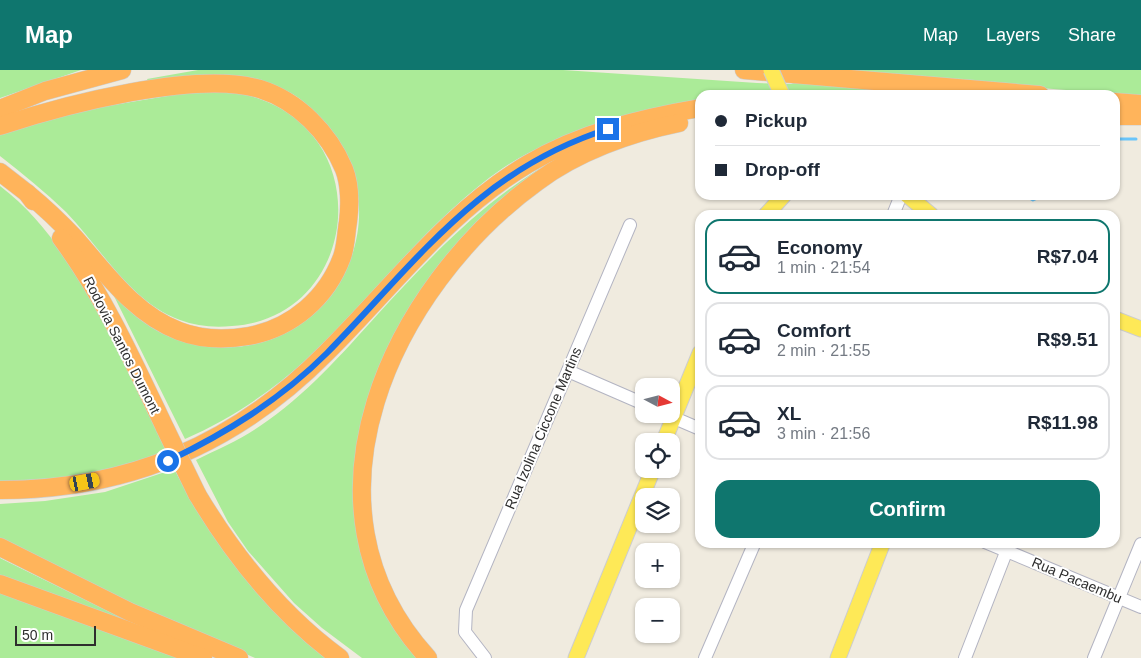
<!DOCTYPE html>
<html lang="en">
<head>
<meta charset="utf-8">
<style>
  body { margin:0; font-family:Arial,sans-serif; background:#f6f6f7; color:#1f2937; height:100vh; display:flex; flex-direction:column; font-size:19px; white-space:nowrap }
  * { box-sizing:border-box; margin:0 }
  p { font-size:16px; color:#747a83 }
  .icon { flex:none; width:28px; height:28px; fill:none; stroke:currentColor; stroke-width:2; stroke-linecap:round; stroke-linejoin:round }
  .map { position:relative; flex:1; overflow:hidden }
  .panel { position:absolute; left:695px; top:140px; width:425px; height:338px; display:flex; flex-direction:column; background:#fff; border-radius:15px; box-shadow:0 1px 4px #0004 }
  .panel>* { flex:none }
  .guide { position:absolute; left:695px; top:20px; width:425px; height:110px; border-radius:15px; box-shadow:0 1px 4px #0004; display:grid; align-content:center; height:110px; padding:0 20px; background:#fff }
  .needle { width:32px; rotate:97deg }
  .buttons { position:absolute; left:635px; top:308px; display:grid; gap:10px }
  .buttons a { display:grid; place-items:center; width:45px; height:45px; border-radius:10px; background:#fff; box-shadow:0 1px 4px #0004; font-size:25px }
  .scale { position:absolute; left:15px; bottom:12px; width:81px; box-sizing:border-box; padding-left:5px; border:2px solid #2e2e2e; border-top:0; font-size:14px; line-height:18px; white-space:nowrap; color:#2e2e2e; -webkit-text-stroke:4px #fff; paint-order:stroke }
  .end { position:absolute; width:22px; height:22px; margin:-11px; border:6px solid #1a73e8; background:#fff; box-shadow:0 0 0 2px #fff }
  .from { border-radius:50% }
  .car { position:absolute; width:15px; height:30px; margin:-15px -8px; border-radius:6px; box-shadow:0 0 4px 1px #0007; background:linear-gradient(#f5c518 24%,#345 0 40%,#f5c518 0 76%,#345 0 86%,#f5c518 0) }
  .guide b { display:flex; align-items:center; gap:18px; height:48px; font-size:19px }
  .guide b+b { border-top:1px solid #e0e1e3 }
  .guide i { width:12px; height:12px; background:#1f2937 }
  ul { padding:9px 0 0; list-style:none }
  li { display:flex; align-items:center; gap:15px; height:75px; margin:0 10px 8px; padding:0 10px; border:2px solid #e0e1e3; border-radius:15px }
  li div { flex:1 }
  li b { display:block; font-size:19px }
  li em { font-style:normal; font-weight:700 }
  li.on { border-color:#0f766e }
  li>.icon { width:45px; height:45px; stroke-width:1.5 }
  .cta { display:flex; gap:10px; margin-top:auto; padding:10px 20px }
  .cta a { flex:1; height:58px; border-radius:15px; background:#0f766e; color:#fff; font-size:20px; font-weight:700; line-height:58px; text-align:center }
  header { display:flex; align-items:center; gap:30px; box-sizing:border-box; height:70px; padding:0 25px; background:#0f766e; color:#fff }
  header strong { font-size:24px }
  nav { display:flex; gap:28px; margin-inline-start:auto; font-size:18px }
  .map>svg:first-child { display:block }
</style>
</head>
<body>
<header>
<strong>Map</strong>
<nav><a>Map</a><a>Layers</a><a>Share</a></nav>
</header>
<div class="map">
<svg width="1141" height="588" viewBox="0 0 1141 588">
  <rect width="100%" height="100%" fill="#f0ebdf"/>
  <!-- green -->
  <g fill="#abeb98">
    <path d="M0 0H81L0 28Z"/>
    <path d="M198 0H563L757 13 791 14 796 12 879 20 899 25H700V32C634 49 561 59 503 98 427 150 373 229 305 291 269 323 229 350 185 369L112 222C140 255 171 274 215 277 335 285 404 145 326 54 315 41 299 25 282 19 238 2 194 6 148 11L147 9Z"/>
    <path d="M813 0H1141V26Z"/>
    <path d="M197 21C217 22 238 21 257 28 379 68 358 248 232 256 214 258 196 256 180 250 129 231 102 179 66 142 45 122 23 104 0 86V62L71 42Z"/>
    <path d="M558 88 538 105 395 269 359 453 422 588H362L322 558 294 533 248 481 228 452 196 390C218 379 240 370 260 356 305 326 342 284 378 244 432 185 488 126 558 88Z"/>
    <path d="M0 116C48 152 79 207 107 259 129 300 149 340 167 383L117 398 56 410 0 413Z"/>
    <path d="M174 399 191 430 328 588H255L146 540 0 470V434L45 431 105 422Z"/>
    <path d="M0 488 10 493 151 562 0 507Z"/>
    <path d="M0 521 180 588H0Z"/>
  </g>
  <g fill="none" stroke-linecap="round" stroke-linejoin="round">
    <!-- stream -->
    <g stroke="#6ac5fa" stroke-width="3">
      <path d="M1115 69H1136"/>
      <path d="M1024 125 1033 130 1044 125"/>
    </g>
    <defs>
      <g id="minor">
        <path d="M893 145 901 125"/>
        <path d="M568 301 644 334"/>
        <path d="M665 344 700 359"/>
        <path d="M985 472 1141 537"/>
        <path d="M485 588 465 562 466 540 630 155"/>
        <path d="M705 588 755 472"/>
        <path d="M965 588 1010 472"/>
        <path d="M1094 588 1141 474"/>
      </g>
      <g id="major">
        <path d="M907 125 931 145"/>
        <path d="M766 145 784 125"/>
        <path d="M1115 249 1141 259"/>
        <path d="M664 371 700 283"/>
        <path d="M576 588 653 399"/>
        <path d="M838 588 883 472"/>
      </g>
      <g id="highway">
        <path d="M744 0 1040 25"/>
        <path d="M1115 32 1141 34"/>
        <path d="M0 39 45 21 122 0"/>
        <path d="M1115 46H1141"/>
        <path d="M0 56C64 35 196 0 260 19 298 31 329 63 344 99 350 114 350 136 348 152 346 163 346 176 342 187 327 228 292 258 249 266 225 270 202 270 179 261 134 244 106 203 75 168 60 152 44 137 27 123"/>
        <path d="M0 102 27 123 33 131"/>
        <path d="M61 168C104 226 134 293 165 358"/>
        <path d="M0 420C129 420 236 374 326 283 392 218 447 142 528 94 580 63 641 48 700 38"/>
        <path d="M197 424C234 486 281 545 340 588"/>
        <path d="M0 477 130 542 239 588"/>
        <path d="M0 514 203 588"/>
        <path d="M428 588C288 435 392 217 537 112 577 82 630 63 679 53"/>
      </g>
    </defs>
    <!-- minor casing -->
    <use href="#minor" stroke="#b3b4c2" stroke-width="14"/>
    <!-- major casing -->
    <use href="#major" stroke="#cdcdcd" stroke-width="17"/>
    <!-- highway casing -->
    <use href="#highway" stroke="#cdcdcd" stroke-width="19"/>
    <!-- minor -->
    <use href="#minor" stroke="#fff" stroke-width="12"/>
    <!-- major -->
    <use href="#major" stroke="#fee957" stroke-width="15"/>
    <!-- highway -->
    <use href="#highway" stroke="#ffb45b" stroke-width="18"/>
    <defs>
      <path id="major-bridge" d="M771 0 782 25"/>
      <path id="highway-bridge" d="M165 358 197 424"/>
    </defs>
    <!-- major-bridge casing -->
    <use href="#major-bridge" stroke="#cdcdcd" stroke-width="17" stroke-linecap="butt"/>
    <!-- highway-bridge casing -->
    <use href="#highway-bridge" stroke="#cdcdcd" stroke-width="19" stroke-linecap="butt"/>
    <!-- major-bridge -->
    <use href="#major-bridge" stroke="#fee957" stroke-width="15"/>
    <!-- highway-bridge -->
    <use href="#highway-bridge" stroke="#ffb45b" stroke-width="18"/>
  </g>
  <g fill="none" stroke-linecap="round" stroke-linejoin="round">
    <!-- route -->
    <path stroke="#1a73e8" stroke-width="6" d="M168 391C226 363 280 330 327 283 417 191 479 100 608 59"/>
  </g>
  <g text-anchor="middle" stroke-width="4" stroke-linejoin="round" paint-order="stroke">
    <!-- street labels -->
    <g font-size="14" fill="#2e2e2e" stroke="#fff">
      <text transform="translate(122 275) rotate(63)" y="5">Rodovia Santos Dumont</text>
      <text transform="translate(543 358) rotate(-67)" y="5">Rua Izolina Ciccone Martins</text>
      <text transform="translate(1077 510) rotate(23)" y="5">Rua Pacaembu</text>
    </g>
  </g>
</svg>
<div class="buttons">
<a><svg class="needle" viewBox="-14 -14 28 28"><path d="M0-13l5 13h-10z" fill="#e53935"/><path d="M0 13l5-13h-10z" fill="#747a83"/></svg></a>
<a><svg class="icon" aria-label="locate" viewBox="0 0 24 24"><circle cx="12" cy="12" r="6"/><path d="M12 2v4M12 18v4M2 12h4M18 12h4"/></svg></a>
<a><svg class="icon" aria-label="layers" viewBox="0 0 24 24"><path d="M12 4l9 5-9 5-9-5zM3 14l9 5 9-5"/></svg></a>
<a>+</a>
<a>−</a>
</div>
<div class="scale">50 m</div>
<i class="end from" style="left:168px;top:391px"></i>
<i class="end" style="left:608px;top:59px"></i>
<i class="car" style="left:85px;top:412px;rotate:79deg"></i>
<div class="guide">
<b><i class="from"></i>Pickup</b>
<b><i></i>Drop-off</b>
</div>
<section class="panel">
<ul>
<li class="on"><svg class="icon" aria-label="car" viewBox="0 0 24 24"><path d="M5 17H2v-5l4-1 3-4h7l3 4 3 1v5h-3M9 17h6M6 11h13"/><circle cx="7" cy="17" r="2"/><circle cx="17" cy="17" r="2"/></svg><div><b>Economy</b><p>1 min · 21:54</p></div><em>R$7.04</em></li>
<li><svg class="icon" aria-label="car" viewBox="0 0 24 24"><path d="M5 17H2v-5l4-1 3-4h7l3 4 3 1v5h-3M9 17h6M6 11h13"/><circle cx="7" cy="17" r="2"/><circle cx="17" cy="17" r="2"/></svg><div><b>Comfort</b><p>2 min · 21:55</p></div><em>R$9.51</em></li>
<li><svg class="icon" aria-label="car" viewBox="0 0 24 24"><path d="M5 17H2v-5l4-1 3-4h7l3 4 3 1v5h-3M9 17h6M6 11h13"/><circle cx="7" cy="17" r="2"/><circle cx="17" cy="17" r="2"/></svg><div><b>XL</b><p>3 min · 21:56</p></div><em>R$11.98</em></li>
</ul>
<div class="cta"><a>Confirm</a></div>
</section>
</div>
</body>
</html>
